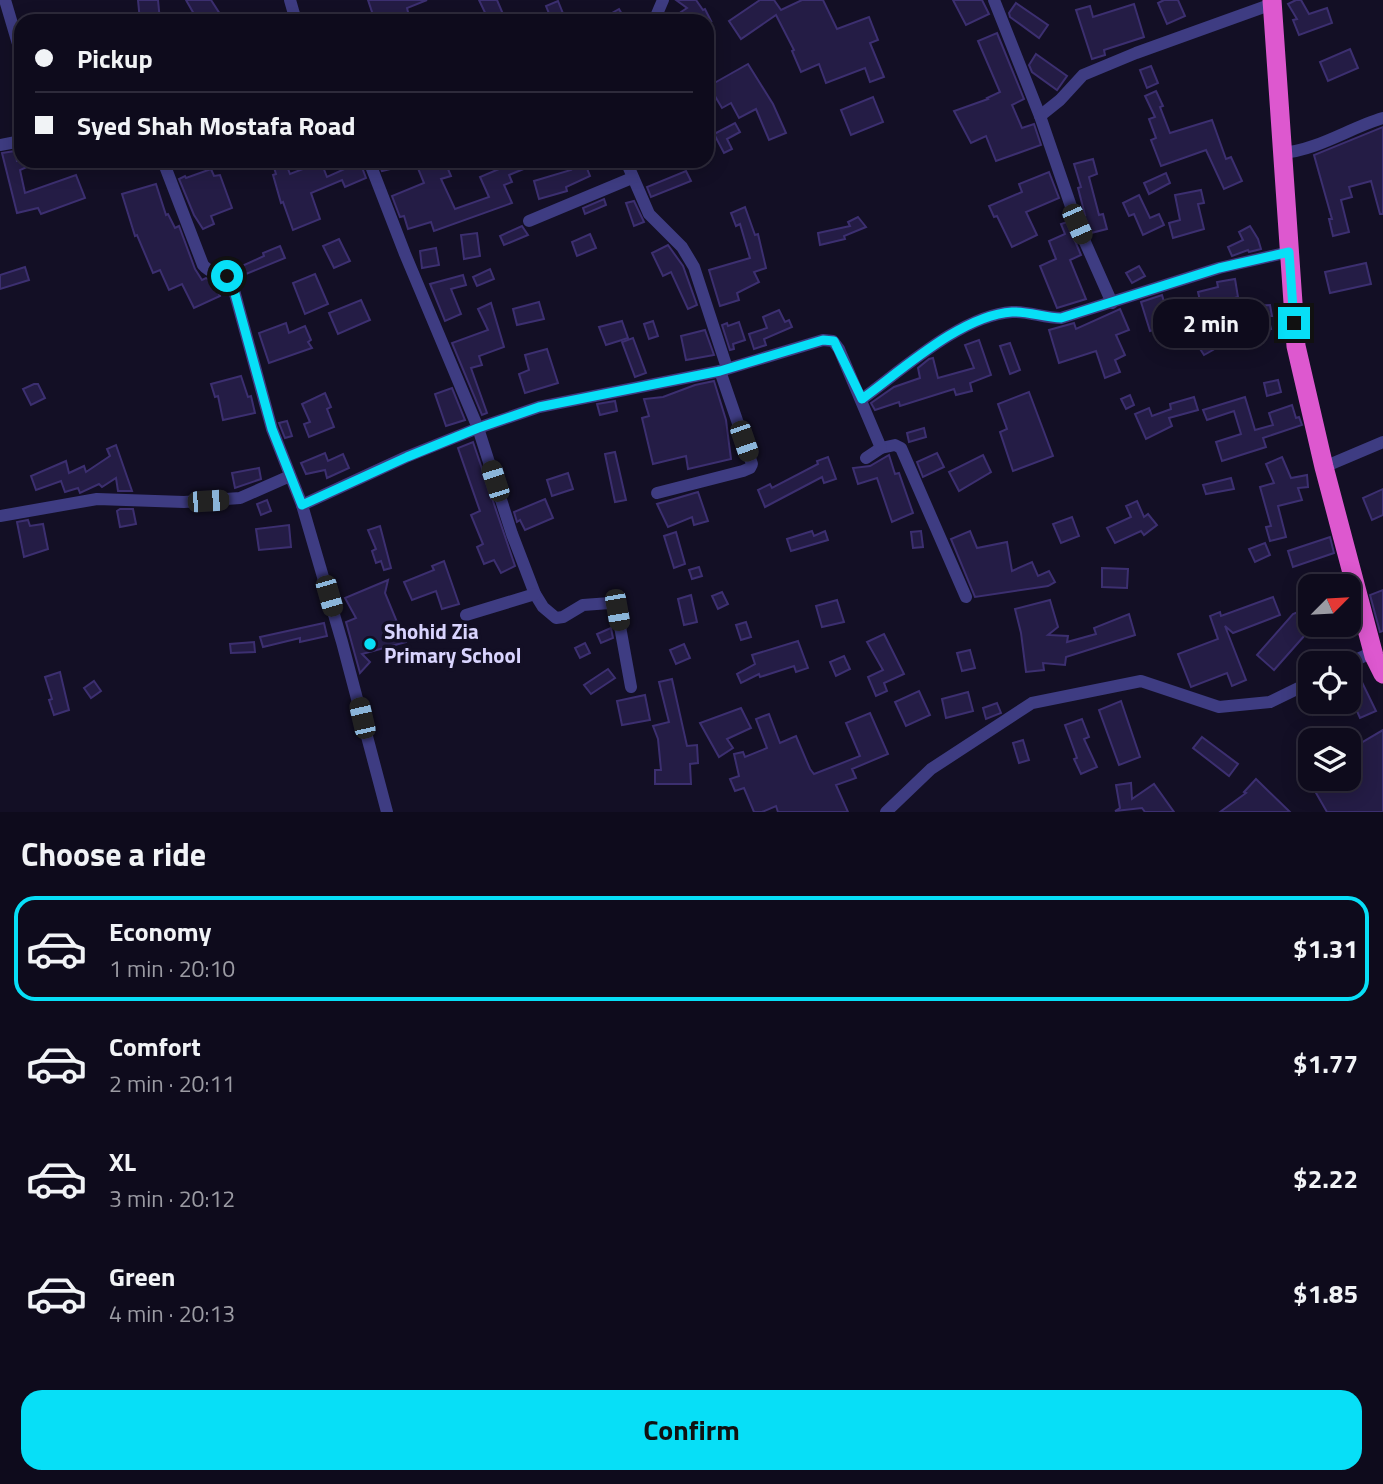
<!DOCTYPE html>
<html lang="en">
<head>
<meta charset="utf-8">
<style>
  body { margin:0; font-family:"Titillium Web",sans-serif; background:#1c1929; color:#f1f3f6; height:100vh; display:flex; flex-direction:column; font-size:26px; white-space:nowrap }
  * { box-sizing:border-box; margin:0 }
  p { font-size:23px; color:#9b9ba3 }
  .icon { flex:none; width:38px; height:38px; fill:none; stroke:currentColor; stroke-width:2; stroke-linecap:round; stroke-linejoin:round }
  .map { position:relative; height:812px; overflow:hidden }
  .sheet { display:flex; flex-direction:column; background:#0e0b1c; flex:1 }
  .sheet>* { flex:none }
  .banner { position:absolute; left:14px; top:14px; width:700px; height:154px; border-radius:21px; box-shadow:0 4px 18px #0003,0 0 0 2px #2e2b3b; display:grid; align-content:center; height:154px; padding:0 21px; background:#0e0b1c }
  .needle { width:46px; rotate:66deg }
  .fabs { position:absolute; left:1298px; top:574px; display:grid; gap:14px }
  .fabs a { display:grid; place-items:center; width:63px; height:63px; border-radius:14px; background:#0e0b1c; box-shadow:0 4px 18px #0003,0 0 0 2px #2e2b3b; font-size:35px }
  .end { position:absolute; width:32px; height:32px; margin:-16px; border:9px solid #07dff7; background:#111; box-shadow:0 0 0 4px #111 }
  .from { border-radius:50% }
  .bubble { position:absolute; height:49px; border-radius:21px; background:#0e0b1c; box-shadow:0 4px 18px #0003,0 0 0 2px #2e2b3b; font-size:23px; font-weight:700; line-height:49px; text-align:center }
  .car { position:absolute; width:21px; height:42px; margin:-21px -10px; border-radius:9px; box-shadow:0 0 5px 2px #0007; background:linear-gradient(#222 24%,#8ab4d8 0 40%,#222 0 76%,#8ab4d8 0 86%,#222 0) }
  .banner b { display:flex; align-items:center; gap:24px; height:66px; font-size:26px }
  .banner b+b { border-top:2px solid #2e2b3b }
  .banner i { width:18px; height:18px; background:#f1f3f6 }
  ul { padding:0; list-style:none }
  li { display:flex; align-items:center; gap:21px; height:105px; margin:0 14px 10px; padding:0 7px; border:4px solid transparent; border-radius:21px }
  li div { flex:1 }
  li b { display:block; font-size:26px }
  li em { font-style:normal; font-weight:700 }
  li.current { border-color:#07dff7 }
  li>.icon { width:63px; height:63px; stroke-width:1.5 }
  h2 { padding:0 21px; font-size:32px; line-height:84px }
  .cta { display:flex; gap:14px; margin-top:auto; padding:14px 21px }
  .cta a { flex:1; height:80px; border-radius:21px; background:#07dff7; color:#111; font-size:28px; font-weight:700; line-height:80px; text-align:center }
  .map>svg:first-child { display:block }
</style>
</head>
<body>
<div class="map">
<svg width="1383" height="812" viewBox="0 0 1383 812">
  <rect width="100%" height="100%" fill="#130f25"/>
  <!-- building -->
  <g fill="#241c45" stroke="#3c2f70" stroke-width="2">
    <path d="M138 0H158L160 21H140Z"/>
    <path d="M186 0H211L220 14 208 21H198Z"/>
    <path d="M368 0H427L407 8 409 16 392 21H375Z"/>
    <path d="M479 0H497L506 21H489Z"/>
    <path d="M676 0H696L703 10 705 9 711 21H687L681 12 687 8Z"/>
    <path d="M760 0H774L781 10 802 0H823L837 29 869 17 878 40 870 43 884 77 870 82 865 68 826 83 819 64 801 72 792 51 794 50 776 15 741 39 729 21Z"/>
    <path d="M953 0H982L989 14 966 25Z"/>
    <path d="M1164 0H1178L1185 16 1167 24 1158 3Z"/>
    <path d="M1296 0H1301L1309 14 1327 8 1332 23 1299 35 1293 20 1297 19 1288 4Z"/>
    <path d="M558 1 564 16 552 21 546 6Z"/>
    <path d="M1016 3 1048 25 1039 38 1010 17 1009 13Z"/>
    <path d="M1134 4 1144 37 1104 50 1105 55 1092 59 1076 10 1090 6 1093 17Z"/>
    <path d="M619 9 626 21H598Z"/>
    <path d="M997 33 1024 99 1012 105 1022 128 1034 124 1041 145 996 161 986 136 971 143 954 111 988 99 987 98 1000 92 978 41Z"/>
    <path d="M1350 49 1358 68 1328 81 1320 62Z"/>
    <path d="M1036 54 1067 76 1057 90 1032 72 1029 65Z"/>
    <path d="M748 64 773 104 786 133 769 140 756 109 739 118 731 103 722 108 709 86Z"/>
    <path d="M1151 66 1158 83 1147 88 1140 70Z"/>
    <path d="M1156 91 1163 106 1160 107 1170 133 1212 120 1226 159 1231 157 1242 181 1224 189 1206 150 1161 166 1151 140 1156 138 1149 119 1155 117 1145 96Z"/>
    <path d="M873 97 883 122 851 135 841 110Z"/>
    <path d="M735 123 740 132 727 139 732 149 724 153 714 134Z"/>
    <path d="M1383 127V214H1380L1371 181 1349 187 1352 197 1341 200 1349 232 1333 236 1329 219H1332L1314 155Z"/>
    <path d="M15 151 17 161H40L20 170 25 193 76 175 85 198 41 214 38 208 17 213 2 153Z"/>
    <path d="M1093 159 1097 174 1089 177 1099 215 1103 214 1107 229 1091 233 1083 215H1085L1078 188 1081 187 1074 164Z"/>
    <path d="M272 161H285L290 174 321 162 327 177 360 162 366 178 345 187 342 180 311 193 320 219 293 230 283 202 281 203 273 175 276 174Z"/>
    <path d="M378 161H406L407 165 382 171Z"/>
    <path d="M415 161H465L466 163 448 169 451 176 441 179 455 209 489 197 480 177 518 161H543L509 175 512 182 504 185 512 203 434 231 431 222 408 229 404 216 400 217 392 196 424 183Z"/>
    <path d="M576 161H584L590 176 566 187 567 191 539 199 534 181 571 170 568 164Z"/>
    <path d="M211 169 214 176 220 175 232 208 211 216 214 224 203 229 194 215 179 179 185 176 186 178Z"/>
    <path d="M686 171 691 181 651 197 647 187Z"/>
    <path d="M1049 172 1059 198 1026 212 1037 235 1012 247 997 216 994 217 989 206 1022 192 1019 184Z"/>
    <path d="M1166 173 1170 183 1149 194 1144 183Z"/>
    <path d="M156 184 166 215 168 214 175 228 179 226 195 269 202 280 206 278 214 282 220 296 194 308 182 284 169 290 160 270 153 273 137 235 135 236 122 194Z"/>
    <path d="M1201 190 1204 203 1198 204 1204 229 1173 238 1169 223 1180 220 1175 195Z"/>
    <path d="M1139 195 1150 218 1159 214 1164 225 1143 235 1134 214 1129 216 1123 203Z"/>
    <path d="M604 199 606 205 585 214 583 208Z"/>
    <path d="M634 201 644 222 634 226 626 203Z"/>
    <path d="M745 207 755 235 758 234 766 268 754 272 759 282 737 293 739 300 720 306 709 270 750 258 740 224 736 226 731 213Z"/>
    <path d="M858 217 866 227 844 236 845 239 820 245 818 233 850 226 848 222Z"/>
    <path d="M1067 222 1081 255 1070 260 1086 299 1057 308 1040 266 1056 259 1049 241 1065 234 1061 224Z"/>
    <path d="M522 226 528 235 504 245 500 236Z"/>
    <path d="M1250 226 1258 239 1261 249 1249 252 1248 250 1232 256 1228 247 1243 240 1239 232Z"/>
    <path d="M477 233 480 256 464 259 461 235Z"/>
    <path d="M590 234 596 248 577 256 572 242Z"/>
    <path d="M339 239 350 261 334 268 323 246Z"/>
    <path d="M668 245 683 266 697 305 688 309 671 272 663 276 652 253Z"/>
    <path d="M280 246 285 258 246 274 242 266 264 256 263 253Z"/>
    <path d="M436 248 439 265 422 268 420 251Z"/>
    <path d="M1366 263 1371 284 1330 293 1325 272Z"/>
    <path d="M1139 266 1145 276 1132 283 1126 273Z"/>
    <path d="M25 267 29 280 0 289V275Z"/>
    <path d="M490 269 494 279 477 286 473 277Z"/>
    <path d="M315 274 328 304 305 314 293 283Z"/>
    <path d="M463 275 466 285 451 289 461 314 445 321 430 284Z"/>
    <path d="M1235 279 1238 297 1216 303 1220 320 1205 323 1198 292 1218 287 1217 282Z"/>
    <path d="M1162 295 1171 325 1150 331 1141 302Z"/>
    <path d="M361 300 370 320 338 334 329 313Z"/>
    <path d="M539 302 544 319 517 325 513 309Z"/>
    <path d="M491 303 504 347 479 356 482 365 471 368 487 413 482 415 452 343 488 330 478 309Z"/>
    <path d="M1270 305 1272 316H1268L1271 329 1261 331 1258 317 1254 318 1253 306Z"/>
    <path d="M1120 309 1129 330 1116 335 1125 355 1115 360 1120 372 1105 378 1096 351 1059 363 1049 330 1074 323 1076 329Z"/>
    <path d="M779 310 785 322 789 320 792 327 764 339 766 345 754 349 749 334 767 328 763 317Z"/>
    <path d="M622 321 628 338 606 345 599 327Z"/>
    <path d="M653 321 658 336 649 339 644 324Z"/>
    <path d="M739 322 745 340 733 344 734 349 730 350 722 325 727 323 728 326Z"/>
    <path d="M286 323 289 333 305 326 311 340 308 342 312 348 269 363 259 333Z"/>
    <path d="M705 330 714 355 686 360 681 336Z"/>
    <path d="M633 338 646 373 635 377 622 342Z"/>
    <path d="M1206 339 1213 350 1204 355 1197 344Z"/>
    <path d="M979 340 991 375 970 383 972 391 956 395 954 389 900 406 899 402 875 410 871 403 894 387 920 378 918 368 929 359 933 358 938 378 974 368 965 345Z"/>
    <path d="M1010 343 1020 370 1010 374 1000 346Z"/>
    <path d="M547 349 558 383 525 393 519 374 529 370 525 355Z"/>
    <path d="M241 376 248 397 251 396 255 413 223 420 218 396 215 397 211 384Z"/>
    <path d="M1278 380 1281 392 1267 396 1264 383Z"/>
    <path d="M714 381 726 420 731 459 688 469 686 456 653 464 642 418 649 416 644 399 663 397 695 385Z"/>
    <path d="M34 384H38L45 398 31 405 23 389Z"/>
    <path d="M452 388 465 420 446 426 435 394Z"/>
    <path d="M1029 392 1053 456 1013 471 1000 432 1007 429 998 404Z"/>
    <path d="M325 393 331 407 327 409 334 427 309 437 304 424 310 422 302 404Z"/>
    <path d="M1130 395 1134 405 1126 409 1121 399Z"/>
    <path d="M1194 397 1198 410 1169 418 1172 426 1146 439 1135 414 1149 408 1152 416 1171 409 1170 404Z"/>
    <path d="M1245 397 1255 430 1273 425 1269 413 1292 405 1296 418 1299 417 1302 425 1263 438 1266 447 1222 461 1216 442 1241 434 1234 411 1207 420 1203 410Z"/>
    <path d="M615 401 617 411 600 415 597 404Z"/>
    <path d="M287 421 292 436 285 438 279 423Z"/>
    <path d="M924 428 926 437 909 442 907 433Z"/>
    <path d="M473 442 515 566 501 573 494 560 484 564 477 547 483 544 471 515 480 511 458 448Z"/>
    <path d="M116 445 132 491H118L116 478 102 487 99 484 80 493 78 488 65 492 61 481 36 490 31 476 66 461 69 473 84 466 86 472 110 456 107 449Z"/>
    <path d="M615 452 626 500 615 502 605 454Z"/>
    <path d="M325 453 328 461 343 454 349 468 327 478 325 470 306 474 301 463Z"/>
    <path d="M937 453 944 467 923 477 917 462Z"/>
    <path d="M889 455 895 474 899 473 913 513 892 522 877 478 858 484 853 468 870 466Z"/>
    <path d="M983 455 991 472 959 491 949 472Z"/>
    <path d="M828 457 836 479 824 483 822 477 765 507 758 490 770 484 772 488 818 464 817 461Z"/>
    <path d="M1282 457 1291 478 1307 475 1308 487 1298 488 1302 500 1278 506 1286 537 1270 541 1266 527 1271 526 1260 487 1274 483 1266 464Z"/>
    <path d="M259 468 261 479 235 488 232 473Z"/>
    <path d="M568 473 573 489 552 496 547 480Z"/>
    <path d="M1231 478 1234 489 1206 494 1203 485Z"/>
    <path d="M1383 489V515L1372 520 1363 498Z"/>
    <path d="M698 492 708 521 694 525 692 517 668 527 657 504Z"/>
    <path d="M545 499 553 518 525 530 520 520 517 522 514 512Z"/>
    <path d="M267 500 271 511 261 515 257 504Z"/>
    <path d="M1137 501 1144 517 1148 514 1157 525 1144 535 1141 531 1115 543 1107 528 1131 517 1126 506Z"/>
    <path d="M120 509H133L136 524 120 527 117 511Z"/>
    <path d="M1072 517 1079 536 1061 543 1053 524Z"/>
    <path d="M28 520 30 526 43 524 48 549 24 557 17 522Z"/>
    <path d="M289 525 291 547 259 550 256 529Z"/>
    <path d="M380 526 391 568 384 570 381 561 376 563 372 551 376 549 368 530Z"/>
    <path d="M812 531 814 536 825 531 828 540 791 551 787 539Z"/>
    <path d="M921 531 923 547 913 548 911 532Z"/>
    <path d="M970 531 977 548 1007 542 1012 571 1032 562 1038 576 1049 571 1055 582 1048 586 975 597 951 539Z"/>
    <path d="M676 532 685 564 674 568 664 536Z"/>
    <path d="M1330 537 1334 553 1293 567 1288 551Z"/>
    <path d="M1265 543 1270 555 1255 562 1249 549Z"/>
    <path d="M444 561 459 604 442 609 436 591 412 600 404 582 434 570 432 566Z"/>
    <path d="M699 567 702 576 692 579 689 570Z"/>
    <path d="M1102 568 1128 569 1127 588 1102 587Z"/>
    <path d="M388 580 385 593 399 627 402 626 406 642 362 654 370 662 360 673 346 622 356 618 345 598Z"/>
    <path d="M1383 590V631L1380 632 1370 595Z"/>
    <path d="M722 592 728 604 718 609 712 596Z"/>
    <path d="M691 595 697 622 684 625 678 599Z"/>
    <path d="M1273 597 1280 615 1233 633 1225 626 1246 680 1232 686 1227 673 1191 687 1178 654 1218 639 1210 616 1220 612 1221 616Z"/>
    <path d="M837 600 844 622 822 627 816 606Z"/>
    <path d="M1050 600 1058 627 1048 635 1068 636 1067 642 1096 634 1094 628 1129 614 1135 635 1066 657 1065 665 1043 663 1044 670 1026 672 1021 633 1015 609Z"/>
    <path d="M1298 612 1313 626 1274 670 1257 655 1293 614Z"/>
    <path d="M746 622 751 637 741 640 736 625Z"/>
    <path d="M324 623 327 636 300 642V638L263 647 260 637Z"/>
    <path d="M611 628 613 638 601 643 597 634Z"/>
    <path d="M884 634 904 674 884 683 887 691 876 696 868 677 883 670 867 642Z"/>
    <path d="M798 641 808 668 796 672 794 666 760 677 759 674 741 683 737 674 755 664 752 655Z"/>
    <path d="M254 642 255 652 231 653 230 644Z"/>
    <path d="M585 643 590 653 580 658 575 648Z"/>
    <path d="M684 644 690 658 676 664 670 650Z"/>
    <path d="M970 650 975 668 962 671 957 653Z"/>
    <path d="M844 656 850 669 836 676 830 662Z"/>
    <path d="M608 669 615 678 591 694 584 685Z"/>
    <path d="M60 672 69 710 54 715 49 700 52 699 45 677Z"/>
    <path d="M1357 672 1376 711 1360 718 1349 693V675Z"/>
    <path d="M672 679 687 746 697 745 698 763 690 764 691 784H655V770H661L658 739 653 726 669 722 659 682Z"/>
    <path d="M94 681 101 691 91 698 84 688Z"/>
    <path d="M919 691 930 715 906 726 895 702Z"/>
    <path d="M968 692 973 711 946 718 942 699Z"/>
    <path d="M645 695 650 720 622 725 617 701Z"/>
    <path d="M1121 701 1140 757 1119 765 1099 710Z"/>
    <path d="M1306 702H1340L1313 715Z"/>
    <path d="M997 703 1001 713 986 719 983 708Z"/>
    <path d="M741 708 751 728 727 739 733 748 719 757 700 723Z"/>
    <path d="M870 713 888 754 852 769 856 778 836 785 848 812H778L776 806 762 812H754L744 788 735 791 730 779 739 776 734 754 743 752 745 757 767 748 756 719 769 714 780 743 796 736 810 769 814 774 860 756 846 723Z"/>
    <path d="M1082 719 1089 737 1084 739 1097 767 1081 774 1074 759 1077 758 1065 725Z"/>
    <path d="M1383 730V812H1327L1308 779H1349V750Z"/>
    <path d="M1202 737 1238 764 1229 776 1193 748Z"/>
    <path d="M1023 740 1029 760 1019 763 1013 743Z"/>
    <path d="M1256 779 1290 812H1220L1246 793 1244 792Z"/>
    <path d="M1131 783 1132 799 1154 784 1174 812H1145L1142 808 1115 811 1120 808 1116 785Z"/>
  </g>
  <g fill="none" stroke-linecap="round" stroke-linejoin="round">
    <!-- minor -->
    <g stroke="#3e3c82" stroke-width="12">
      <path d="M5 0 21 54"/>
      <path d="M290 0 296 21"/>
      <path d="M994 0 1040 116"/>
      <path d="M654 21 663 0"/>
      <path d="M0 145 21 141"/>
      <path d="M1282 153C1318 150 1349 128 1383 118"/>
      <path d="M163 161 203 265C211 275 224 273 232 283L272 429 302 505 342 642 387 812"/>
      <path d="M369 161 405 254 478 428 512 534 535 594 543 607 556 618 563 617 583 605 610 603 617 610 631 687"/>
      <path d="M626 161 649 214 682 247 694 267 727 368"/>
      <path d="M529 221 632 178"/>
      <path d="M1112 303 1077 224 1040 116 1060 100 1083 75 1136 53 1272 4"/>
      <path d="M862 399C902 370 962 315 1012 312 1028 311 1044 318 1061 318L1219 268 1289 252"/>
      <path d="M866 458 881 448 895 445 901 448 966 597"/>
      <path d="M1324 467 1383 442"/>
      <path d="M657 493 743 471 750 468 752 464 720 371"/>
      <path d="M302 505 406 457 478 428 539 407 720 371 823 340 833 341 839 349 881 448"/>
      <path d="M0 516 97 499 184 502 240 498 290 476"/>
      <path d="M466 615 535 594"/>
      <path d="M1349 663 1373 652"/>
      <path d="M886 812 931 769 1032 703 1141 681 1219 707 1270 702 1311 682"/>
    </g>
    <!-- trunk -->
    <path stroke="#dd58cf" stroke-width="19" d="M1272 0 1296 346 1324 467 1374 656 1383 674"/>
  </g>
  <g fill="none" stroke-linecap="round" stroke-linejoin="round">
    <!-- route -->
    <path stroke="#07dff7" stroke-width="9" d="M227 276 232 283 272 429 302 505 407 457 478 428 539 407 720 371 823 340 834 341 862 399C902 370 962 315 1012 312 1028 311 1045 318 1061 318L1219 268 1289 252 1294 323"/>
  </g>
  <!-- markers -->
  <circle fill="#07dff7" stroke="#130f25" stroke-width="2.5" cx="370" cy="644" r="7"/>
  <g text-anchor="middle" stroke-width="7" stroke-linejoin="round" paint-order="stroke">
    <!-- poi labels -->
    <g font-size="21" font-weight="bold" fill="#d9d4fe" stroke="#130f25" text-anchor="start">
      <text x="384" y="639">Shohid Zia<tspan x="384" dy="24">Primary School</tspan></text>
    </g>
  </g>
</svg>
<div class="fabs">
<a><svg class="needle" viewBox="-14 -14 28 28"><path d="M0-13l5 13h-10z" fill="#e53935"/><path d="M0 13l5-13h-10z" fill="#9b9ba3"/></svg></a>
<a><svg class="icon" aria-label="locate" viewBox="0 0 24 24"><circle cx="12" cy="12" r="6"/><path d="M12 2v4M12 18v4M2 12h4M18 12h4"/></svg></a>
<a><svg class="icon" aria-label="layers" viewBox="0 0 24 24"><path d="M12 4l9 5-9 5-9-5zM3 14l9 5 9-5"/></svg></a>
</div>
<i class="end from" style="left:227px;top:276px"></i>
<i class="end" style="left:1294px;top:323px"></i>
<div class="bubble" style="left:1153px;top:299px;width:116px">2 min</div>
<i class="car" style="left:1077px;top:224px;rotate:156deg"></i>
<i class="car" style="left:744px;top:441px;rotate:161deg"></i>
<i class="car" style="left:495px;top:481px;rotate:342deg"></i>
<i class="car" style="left:208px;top:501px;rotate:86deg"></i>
<i class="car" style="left:329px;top:596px;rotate:164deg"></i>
<i class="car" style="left:617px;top:610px;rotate:170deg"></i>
<i class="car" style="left:362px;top:718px;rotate:347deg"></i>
<div class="banner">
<b><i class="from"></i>Pickup</b>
<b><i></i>Syed Shah Mostafa Road</b>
</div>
</div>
<section class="sheet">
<h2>Choose a ride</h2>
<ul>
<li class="current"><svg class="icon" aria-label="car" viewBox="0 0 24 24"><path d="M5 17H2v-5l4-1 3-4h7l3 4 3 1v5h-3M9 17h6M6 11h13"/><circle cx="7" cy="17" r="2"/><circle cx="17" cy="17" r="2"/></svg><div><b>Economy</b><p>1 min · 20:10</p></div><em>$1.31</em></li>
<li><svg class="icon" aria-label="car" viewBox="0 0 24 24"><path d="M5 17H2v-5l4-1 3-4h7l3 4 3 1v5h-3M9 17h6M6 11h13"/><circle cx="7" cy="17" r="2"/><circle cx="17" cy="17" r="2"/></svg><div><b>Comfort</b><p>2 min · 20:11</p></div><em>$1.77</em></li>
<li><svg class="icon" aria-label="car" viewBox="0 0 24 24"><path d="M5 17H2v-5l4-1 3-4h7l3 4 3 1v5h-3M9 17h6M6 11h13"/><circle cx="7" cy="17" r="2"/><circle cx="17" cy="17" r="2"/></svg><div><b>XL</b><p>3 min · 20:12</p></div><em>$2.22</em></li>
<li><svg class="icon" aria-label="car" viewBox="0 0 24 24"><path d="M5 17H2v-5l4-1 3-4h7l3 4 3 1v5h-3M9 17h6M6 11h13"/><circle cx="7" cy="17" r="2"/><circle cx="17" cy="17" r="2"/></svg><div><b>Green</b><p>4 min · 20:13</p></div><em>$1.85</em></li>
</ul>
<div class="cta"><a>Confirm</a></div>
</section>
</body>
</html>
